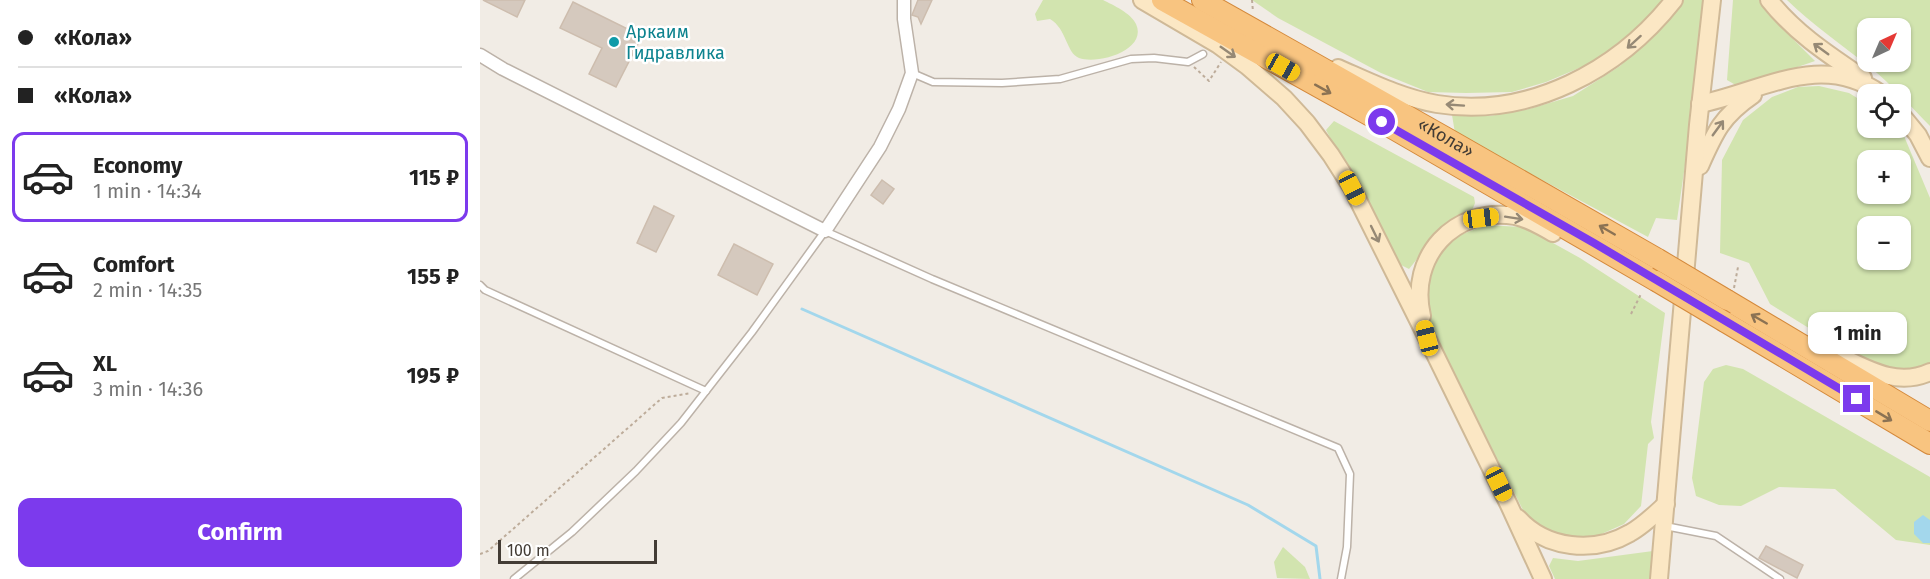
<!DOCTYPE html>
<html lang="en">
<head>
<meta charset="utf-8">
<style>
  body { margin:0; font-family:"Fira Sans",sans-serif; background:#f6f6f6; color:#222; height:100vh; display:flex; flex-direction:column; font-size:22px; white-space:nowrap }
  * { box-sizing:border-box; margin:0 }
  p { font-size:20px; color:#767676 }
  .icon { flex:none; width:33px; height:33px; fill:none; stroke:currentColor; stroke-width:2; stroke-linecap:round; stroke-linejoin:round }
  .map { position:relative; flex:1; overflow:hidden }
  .sheet { display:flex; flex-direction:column; background:#fff; width:480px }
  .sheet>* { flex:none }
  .top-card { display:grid; align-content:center; height:132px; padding:0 18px; background:#fff }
  .needle { width:39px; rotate:44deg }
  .tools { position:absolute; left:1377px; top:18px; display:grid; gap:12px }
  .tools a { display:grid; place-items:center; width:54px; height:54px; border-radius:12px; background:#fff; box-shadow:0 2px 4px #0004; font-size:30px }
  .scale { position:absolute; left:18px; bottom:15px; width:159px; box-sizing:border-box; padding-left:6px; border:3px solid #433c35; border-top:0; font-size:16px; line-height:21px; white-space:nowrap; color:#433c35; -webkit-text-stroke:4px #fff; paint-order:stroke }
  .end { position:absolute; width:27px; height:27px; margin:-14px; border:8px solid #7c3aed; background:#fff; box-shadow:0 0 0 3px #fff }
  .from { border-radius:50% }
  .bubble { position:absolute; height:42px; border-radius:12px; background:#fff; box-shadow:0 2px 4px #0004; font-size:20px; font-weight:700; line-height:42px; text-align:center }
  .car { position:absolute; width:18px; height:36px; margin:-18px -9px; border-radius:8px; box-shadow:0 0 4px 2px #0007; background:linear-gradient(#f5c518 24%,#345 0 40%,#f5c518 0 76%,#345 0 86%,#f5c518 0) }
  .top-card b { display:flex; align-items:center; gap:21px; height:57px; font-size:22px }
  .top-card b+b { border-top:2px solid #e0e0e0 }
  .top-card i { width:15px; height:15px; background:#222 }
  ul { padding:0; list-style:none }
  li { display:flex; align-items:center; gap:18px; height:90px; margin:0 12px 9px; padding:0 6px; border:3px solid transparent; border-radius:12px }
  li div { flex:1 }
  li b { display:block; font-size:22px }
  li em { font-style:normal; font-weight:700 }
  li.active { border-color:#7c3aed }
  li>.icon { width:54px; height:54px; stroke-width:1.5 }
  .action { display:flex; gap:12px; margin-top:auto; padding:12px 18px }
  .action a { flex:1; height:69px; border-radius:12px; background:#7c3aed; color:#fff; font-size:24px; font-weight:700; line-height:69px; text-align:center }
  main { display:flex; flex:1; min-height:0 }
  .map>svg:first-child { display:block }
</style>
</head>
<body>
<main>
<section class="sheet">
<div class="top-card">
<b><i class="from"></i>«Кола»</b>
<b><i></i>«Кола»</b>
</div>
<ul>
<li class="active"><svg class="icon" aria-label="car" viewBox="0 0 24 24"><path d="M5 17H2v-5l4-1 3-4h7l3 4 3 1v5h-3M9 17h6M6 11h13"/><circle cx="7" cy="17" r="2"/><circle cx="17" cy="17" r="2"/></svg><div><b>Economy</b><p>1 min · 14:34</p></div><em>115 ₽</em></li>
<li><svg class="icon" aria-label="car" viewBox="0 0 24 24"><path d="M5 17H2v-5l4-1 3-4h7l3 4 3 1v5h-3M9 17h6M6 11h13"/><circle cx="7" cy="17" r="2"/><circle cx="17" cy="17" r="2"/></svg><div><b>Comfort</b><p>2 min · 14:35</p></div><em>155 ₽</em></li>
<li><svg class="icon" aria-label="car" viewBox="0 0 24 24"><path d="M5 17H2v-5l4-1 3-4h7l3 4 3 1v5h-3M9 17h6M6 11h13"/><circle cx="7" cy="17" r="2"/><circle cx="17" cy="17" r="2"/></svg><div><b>XL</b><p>3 min · 14:36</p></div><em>195 ₽</em></li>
</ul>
<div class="action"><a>Confirm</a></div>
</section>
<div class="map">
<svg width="1450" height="579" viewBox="0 0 1450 579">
  <rect width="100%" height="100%" fill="#f1ece5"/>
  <!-- green -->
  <g fill="#d2e4af" fill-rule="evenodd">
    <path d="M563 0H623C633 5 651 13 656 24 668 50 618 65 599 58 586 53 587 29 570 19L557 21 555 14Z"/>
    <path d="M772 0H1189L1149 40 1104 66 1066 82 1032 92 986 93 948 92 901 73 798 18Z"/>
    <path d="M1204 0H1222L1223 41 1197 220 1176 218 1168 237 975 133 972 115 1010 116 1049 109 1093 96 1140 66 1182 25Z"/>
    <path d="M1253 0H1279L1289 15 1335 61 1259 87 1247 80Z"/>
    <path d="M1307 0H1450V126C1430 106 1413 86 1391 68 1362 45 1333 25 1307 0ZM1388 28H1420V62H1388Z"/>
    <path d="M1339 86 1369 93 1387 104 1388 128H1416L1424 136 1450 198V365L1439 371 1409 373 1374 356 1290 304 1269 263 1240 253 1242 160 1263 120 1292 97 1318 87ZM1388 160H1420V194H1388ZM1388 226H1420V260H1388Z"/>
    <path d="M854 121 994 197 995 203 991 213 957 234 929 269 917 263 846 130Z"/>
    <path d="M1006 225 1041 227 1055 233 1100 258 1185 313 1171 422 1174 438 1168 444 1161 506 1144 524 1117 536 1092 537 1065 531 1046 516 943 311 951 263 975 237Z"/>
    <path d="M1246 365 1263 369 1450 477V545L1416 540 1355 489 1299 487 1261 506 1239 505 1216 496 1212 478 1224 382 1233 369Z"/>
    <path d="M803 547 825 567 830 579 797 578 794 562Z"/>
    <path d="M1173 551 1171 579H1075L1069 566 1073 558 1098 561Z"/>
  </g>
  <!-- water -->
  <path fill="#a3d7ec" d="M1443 515 1450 520V543H1443L1434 534V522Z"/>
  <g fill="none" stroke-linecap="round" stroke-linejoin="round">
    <!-- stream -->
    <path stroke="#a3d7ec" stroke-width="3" d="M322 309 768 505 836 546 840 579"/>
  </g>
  <!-- building -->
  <g fill="#d5c9be" stroke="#cdbdae" stroke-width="1.5">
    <path d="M3 0H45L37 17Z"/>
    <path d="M438 0H452L441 24 438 17 432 15Z"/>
    <path d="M93 2 162 36 136 87 109 74 122 48 80 28Z"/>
    <path d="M402 180 414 189 403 204 391 195Z"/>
    <path d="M174 206 194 216 176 252 157 243Z"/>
    <path d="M254 244 293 264 277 295 238 275Z"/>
    <path d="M1286 546 1323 565 1317 578 1279 558Z"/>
  </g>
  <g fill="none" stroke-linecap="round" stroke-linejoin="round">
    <defs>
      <g id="service">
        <path d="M432 73 453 82 522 83 580 79 651 59 674 58 708 62 723 54"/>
        <path d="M0 285 5 290 226 391"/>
        <path d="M1185 526 1236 536 1300 579"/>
        <path d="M34 579 92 532 156 471 201 423 272 332 345 231 452 279 858 448 870 474 867 547 861 579"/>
      </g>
      <path id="minor" d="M0 55 23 69 345 231 400 147 419 109 432 73 424 19V0"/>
      <g id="secondary">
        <path d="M662 0 737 44 767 66 804 98 827 123 851 155 872 188 947 338 1029 505 1063 579"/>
        <path d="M1289 0C1315 33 1349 55 1383 78"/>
        <path d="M858 68C890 82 922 98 957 104 1049 119 1139 70 1194 0"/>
        <path d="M1220 104C1283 91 1341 51 1401 94"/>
        <path d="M1420 113 1438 135 1450 158"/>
        <path d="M1220 166C1235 132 1242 116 1273 95"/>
        <path d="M942 316C928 257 974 206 1035 216 1049 219 1061 226 1073 233"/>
        <path d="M1336 346C1373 358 1409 391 1450 372"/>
        <path d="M1038 518C1066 549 1114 554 1150 533 1163 526 1175 514 1186 504"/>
        <path d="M1179 579 1218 125 1232 0"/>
      </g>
      <g id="trunk">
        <path d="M682 0 901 122 1176 281"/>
        <path id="s1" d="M722 0 965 137 1178 259"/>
        <path d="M1247 300 1450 421"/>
        <path d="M1245 322 1450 444"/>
      </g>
    </defs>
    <!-- service casing -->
    <use href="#service" stroke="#bcb2a8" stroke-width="9"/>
    <!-- minor casing -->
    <use href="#minor" stroke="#bcb2a8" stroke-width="15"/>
    <!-- secondary casing -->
    <use href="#secondary" stroke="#cfb997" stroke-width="20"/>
    <!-- trunk casing -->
    <use href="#trunk" stroke="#d4893b" stroke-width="22"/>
    <!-- path -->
    <g stroke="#bdac9a" stroke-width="2" stroke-dasharray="3 3" stroke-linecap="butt">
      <path d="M772 0 773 12"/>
      <path d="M714 67 729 81 741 62"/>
      <path d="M1254 288 1258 267"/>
      <path d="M1151 314 1161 294"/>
      <path d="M0 554 8 551 182 398 211 393"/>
    </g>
    <!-- service -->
    <use href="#service" stroke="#fff" stroke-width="6"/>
    <!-- minor -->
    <use href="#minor" stroke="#fff" stroke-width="12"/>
    <!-- secondary -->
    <use href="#secondary" stroke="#fbe7c4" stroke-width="16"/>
    <!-- trunk -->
    <use href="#trunk" stroke="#f8c480" stroke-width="20"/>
    <defs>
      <g id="trunk-bridge">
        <path d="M1178 259 1247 300"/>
        <path d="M1176 281 1245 322"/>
      </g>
    </defs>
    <!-- trunk-bridge casing -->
    <use href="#trunk-bridge" stroke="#d4893b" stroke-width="22" stroke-linecap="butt"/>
    <!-- trunk-bridge -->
    <use href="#trunk-bridge" stroke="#f8c480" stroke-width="20"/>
  </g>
  <!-- one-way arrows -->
  <defs><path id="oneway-shaft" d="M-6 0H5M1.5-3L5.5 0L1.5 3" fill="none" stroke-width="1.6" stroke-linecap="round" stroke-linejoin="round" transform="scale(1.5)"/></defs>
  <g stroke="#968975">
    <use href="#oneway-shaft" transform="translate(1154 42) rotate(138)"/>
    <use href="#oneway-shaft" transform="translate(1341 49) rotate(-144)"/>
    <use href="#oneway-shaft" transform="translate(748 52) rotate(35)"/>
    <use href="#oneway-shaft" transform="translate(975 105) rotate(-176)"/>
    <use href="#oneway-shaft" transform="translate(1238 128) rotate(-54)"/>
    <use href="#oneway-shaft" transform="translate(1034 218) rotate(9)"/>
    <use href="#oneway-shaft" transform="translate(895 234) rotate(64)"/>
  </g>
  <g stroke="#8b7253">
    <use href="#oneway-shaft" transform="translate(843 89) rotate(29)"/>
    <use href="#oneway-shaft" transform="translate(1127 230) rotate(-150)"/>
    <use href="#oneway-shaft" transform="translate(1279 319) rotate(-150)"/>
    <use href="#oneway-shaft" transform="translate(1404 416) rotate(31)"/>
  </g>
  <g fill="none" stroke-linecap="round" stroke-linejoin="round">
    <!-- route -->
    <path stroke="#7c3aed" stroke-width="8" d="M902 122 1114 243 1377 399"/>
  </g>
  <!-- markers -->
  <circle fill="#0f9aa8" stroke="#fff" stroke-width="2" cx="134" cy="42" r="6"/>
  <g text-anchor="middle" stroke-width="5" stroke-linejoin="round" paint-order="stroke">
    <!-- culture labels -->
    <g font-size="18" fill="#0d838f" stroke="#fff" text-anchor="start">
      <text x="146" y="38">Аркаим<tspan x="146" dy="21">Гидравлика</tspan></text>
    </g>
    <!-- street labels -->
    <g font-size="18" fill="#433c35" stroke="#fff">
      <text dy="6" stroke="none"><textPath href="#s1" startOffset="280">«Кола»</textPath></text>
    </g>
  </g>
</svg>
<div class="tools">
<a><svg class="needle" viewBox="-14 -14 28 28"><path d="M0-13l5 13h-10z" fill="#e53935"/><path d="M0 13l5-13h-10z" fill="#767676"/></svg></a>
<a><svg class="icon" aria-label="locate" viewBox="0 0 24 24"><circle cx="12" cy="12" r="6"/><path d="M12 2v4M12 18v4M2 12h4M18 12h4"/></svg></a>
<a>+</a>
<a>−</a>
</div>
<div class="scale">100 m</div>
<i class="end from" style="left:902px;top:122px"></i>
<i class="end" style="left:1377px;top:399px"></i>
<div class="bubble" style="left:1328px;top:312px;width:99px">1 min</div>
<i class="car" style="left:803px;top:67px;rotate:119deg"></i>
<i class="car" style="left:872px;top:188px;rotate:153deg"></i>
<i class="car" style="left:1001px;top:218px;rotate:83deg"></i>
<i class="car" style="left:947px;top:338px;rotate:346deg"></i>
<i class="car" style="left:1019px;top:484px;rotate:154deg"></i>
</div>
</main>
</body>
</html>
